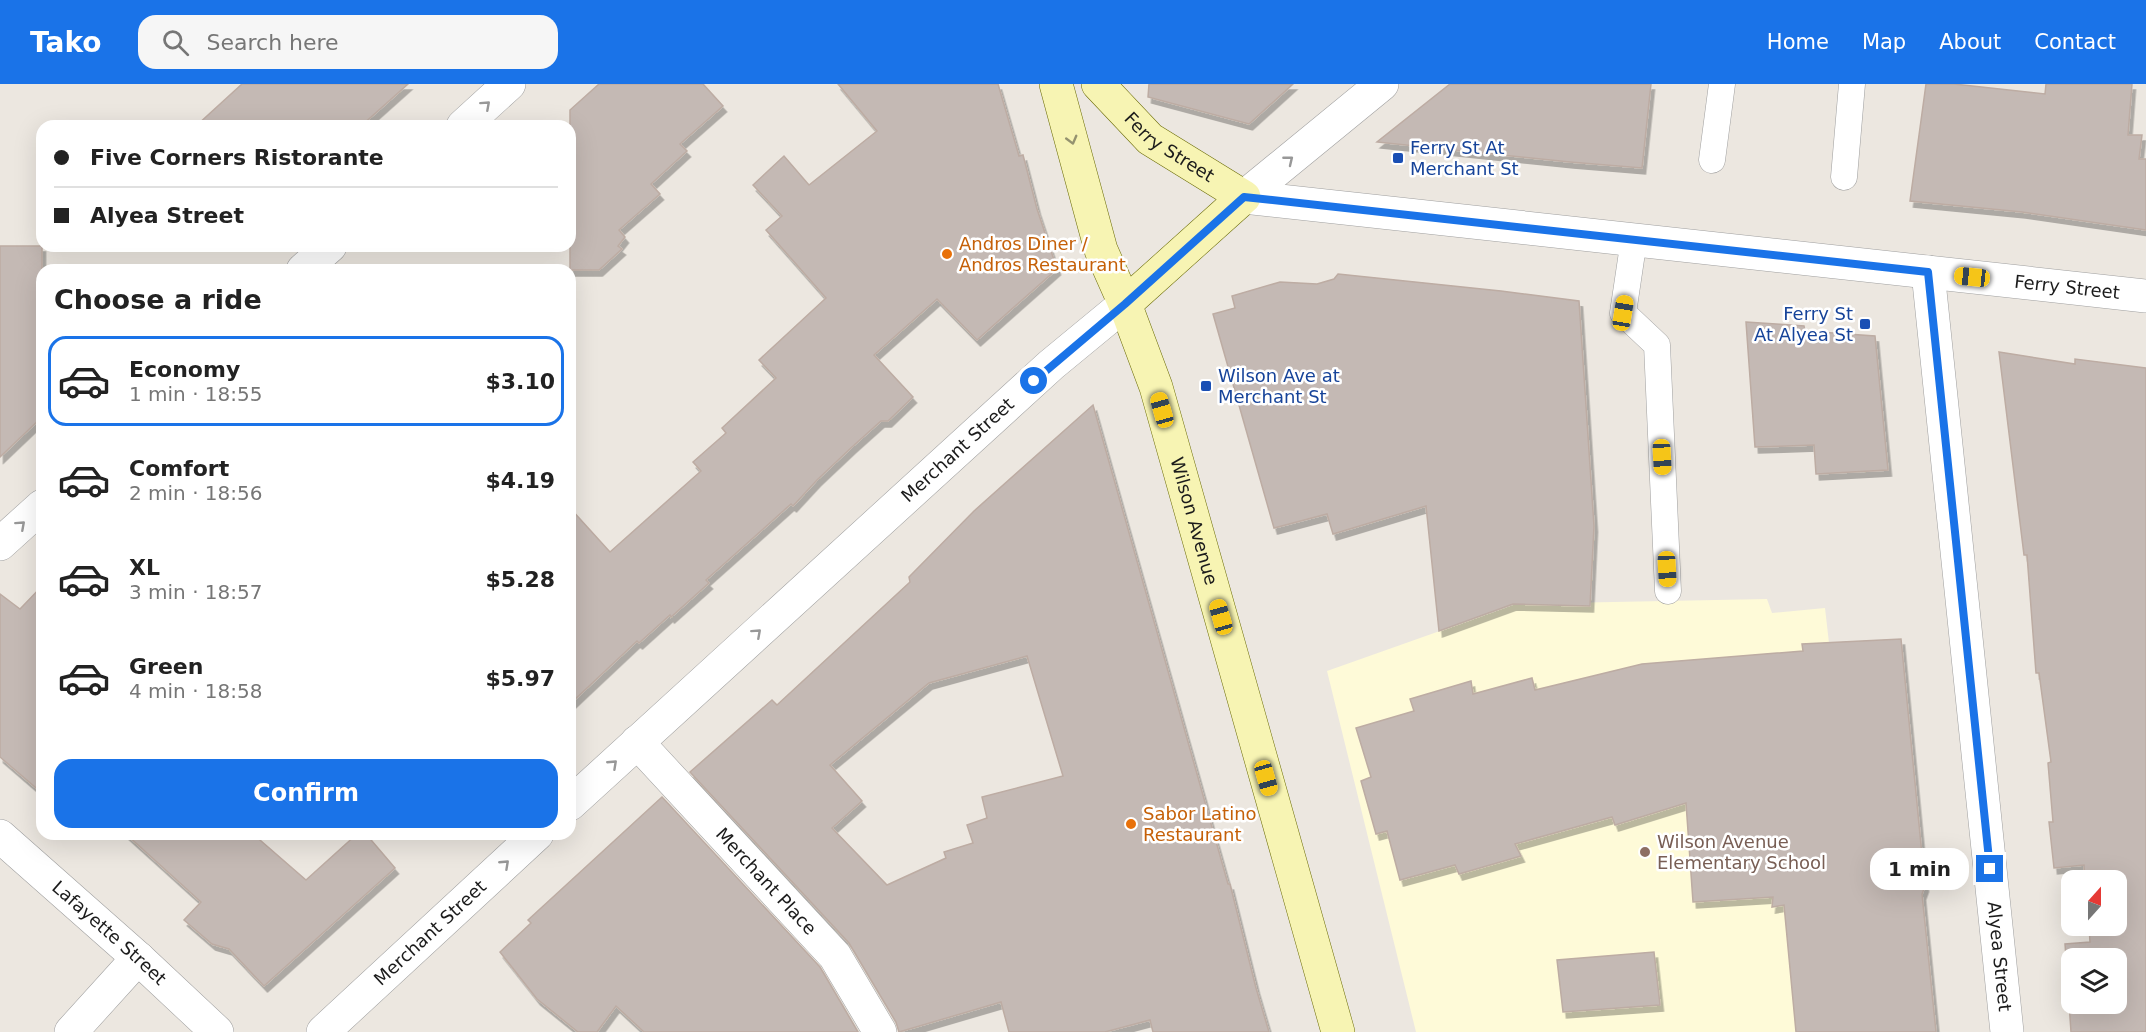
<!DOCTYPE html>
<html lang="en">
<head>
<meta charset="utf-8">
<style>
  body { margin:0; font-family:"DejaVu Sans",sans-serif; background:#f6f6f6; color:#222; height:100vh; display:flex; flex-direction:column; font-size:22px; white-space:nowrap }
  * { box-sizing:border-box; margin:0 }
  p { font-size:20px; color:#767676 }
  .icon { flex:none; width:33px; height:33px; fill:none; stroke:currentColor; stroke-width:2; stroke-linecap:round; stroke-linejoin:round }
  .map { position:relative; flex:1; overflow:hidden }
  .details { position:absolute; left:36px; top:180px; width:540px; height:576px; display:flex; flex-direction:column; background:#fff; border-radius:18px; box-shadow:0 6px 24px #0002 }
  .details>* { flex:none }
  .banner { position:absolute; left:36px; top:36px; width:540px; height:132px; border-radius:18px; box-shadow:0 6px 24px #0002; display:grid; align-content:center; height:132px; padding:0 18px; background:#fff }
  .needle { width:39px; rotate:21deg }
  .buttons { position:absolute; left:2061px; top:786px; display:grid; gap:12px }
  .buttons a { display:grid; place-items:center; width:66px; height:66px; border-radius:12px; background:#fff; box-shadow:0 6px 24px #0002; font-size:30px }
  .end { position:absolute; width:27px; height:27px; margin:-14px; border:8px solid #1a73e8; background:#fff; box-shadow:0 0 0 3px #fff }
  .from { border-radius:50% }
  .bubble { position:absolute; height:42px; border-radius:18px; background:#fff; box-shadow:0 6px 24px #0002; font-size:20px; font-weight:800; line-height:42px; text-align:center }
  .car { position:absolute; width:18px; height:36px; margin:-18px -9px; border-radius:8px; box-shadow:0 0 4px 2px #0007; background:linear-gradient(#f5c518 24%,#345 0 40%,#f5c518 0 76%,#345 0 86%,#f5c518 0) }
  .banner b { display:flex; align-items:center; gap:21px; height:57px; font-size:22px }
  .banner b+b { border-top:2px solid #e0e0e0 }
  .banner i { width:15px; height:15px; background:#222 }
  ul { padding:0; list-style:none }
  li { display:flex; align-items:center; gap:18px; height:90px; margin:0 12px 9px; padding:0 6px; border:3px solid transparent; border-radius:18px }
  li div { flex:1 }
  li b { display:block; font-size:22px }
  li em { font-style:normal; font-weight:800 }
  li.active { border-color:#1a73e8 }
  li>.icon { width:54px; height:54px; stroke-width:1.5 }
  h2 { padding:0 18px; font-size:27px; line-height:72px }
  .action { display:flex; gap:12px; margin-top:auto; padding:12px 18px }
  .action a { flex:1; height:69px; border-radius:18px; background:#1a73e8; color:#fff; font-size:24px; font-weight:800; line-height:69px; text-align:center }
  header { display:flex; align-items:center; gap:36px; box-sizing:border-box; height:84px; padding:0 30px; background:#1a73e8; color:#fff }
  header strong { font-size:28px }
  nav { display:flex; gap:33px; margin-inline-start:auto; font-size:21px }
  .search { width:420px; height:54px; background:#f6f6f6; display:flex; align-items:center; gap:15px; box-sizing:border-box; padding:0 21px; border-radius:18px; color:#767676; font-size:22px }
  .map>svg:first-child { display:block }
</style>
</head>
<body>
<header>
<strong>Tako</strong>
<div class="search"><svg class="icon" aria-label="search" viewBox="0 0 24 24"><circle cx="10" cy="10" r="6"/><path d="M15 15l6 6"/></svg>Search here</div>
<nav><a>Home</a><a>Map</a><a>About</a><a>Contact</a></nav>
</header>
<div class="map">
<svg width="2146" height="948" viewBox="0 0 2146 948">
  <defs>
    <filter id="shadow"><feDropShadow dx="3.5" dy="6" stdDeviation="0" flood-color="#0004"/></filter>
  </defs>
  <rect width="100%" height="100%" fill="#ece7e0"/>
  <!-- education -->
  <path fill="#fefad8" d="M1767 515 1772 529 1825 524 1829 559 1901 555 1934 948H1416L1327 587 1516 520Z"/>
  <!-- building -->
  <g fill="#c4b9b4" stroke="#bdaca3" stroke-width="1.5" fill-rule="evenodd" filter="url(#shadow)">
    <path d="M242 0H408L361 42H196Z"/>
    <path d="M599 0H703L723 22 680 60 687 67 651 100 660 110 619 146 625 153 618 162 622 165 599 186H570V26Z"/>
    <path d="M838 0H998L1019 72 1023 71 1037 125 1057 185 977 256 937 215 874 271 913 313 888 337H881L852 363 817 396 793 422 791 420 706 496 709 499 671 533 670 531 639 559 637 557 570 620V424L610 468 701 387 693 378 726 349 722 344 776 294 759 276 826 214 766 146 782 132 753 101 784 72 809 101 877 47Z"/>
    <path d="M1149 0H1293L1249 40 1148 13Z"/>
    <path d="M1450 0H1651L1642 84 1570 78 1377 58Z"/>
    <path d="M1926 0H1954L2045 10 2046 0H2132L2128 51H2142L2139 75H2146V146L2022 128 1910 117Z"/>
    <path d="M0 162H42V333L0 373Z"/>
    <path d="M1338 190 1501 207 1579 217 1594 442 1590 522 1513 520 1439 547 1426 422 1333 450 1327 430 1274 444 1213 230 1235 224 1232 212 1280 198 1317 200 1334 195Z"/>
    <path d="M1746 238 1804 242 1805 247 1875 252 1888 386 1816 390 1814 361 1755 363Z"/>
    <path d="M1999 268 2075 280V275L2146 284V948H2071L2065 860 2090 858 2089 842H2116V796H2085L2084 781 2054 784 2049 738H2053L2048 679 2051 678 2039 589H2036L2027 471H2024ZM2072 874H2116V920H2072Z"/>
    <path d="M1093 321 1228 800H1230L1256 904 1269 948H1153L1150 936 1105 948H1009L1001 918 899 948 896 938 849 859 690 688 772 616 777 621 910 498 909 493 974 427ZM1027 572 1063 692 982 713 987 734 967 741 973 759 944 768 946 774 887 801 832 744 862 717 830 681 929 599Z"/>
    <path d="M42 502V709L0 673V510L20 525Z"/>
    <path d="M1901 555 1925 802 1922 810 1936 948H1796L1784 821 1772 823 1773 813 1693 818 1686 719 1615 741 1612 733 1515 760 1521 772 1459 790 1455 781 1400 796 1387 747 1376 750 1361 697 1371 693 1356 644 1414 627 1410 615 1471 597 1473 610 1532 594 1535 606 1642 580 1803 567 1802 560Z"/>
    <path d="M662 713 820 883 858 948H644L616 922 597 948H578L537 915 500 868 531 839 528 836Z"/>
    <path d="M126 750H253L306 796 357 750H366L395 784 264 902 229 865 212 860 184 836 201 818Z"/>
    <path d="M1654 868 1660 921 1563 928 1557 876Z"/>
  </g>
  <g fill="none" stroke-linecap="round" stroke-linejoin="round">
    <defs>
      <g id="service">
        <path d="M1712 76 1722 0"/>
        <path d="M1844 93 1852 0"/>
        <path d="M1634 155 1623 229 1657 261 1668 507"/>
      </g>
      <g id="minor">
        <path d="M463 42 509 0"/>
        <path d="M1244 113 1382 0"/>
        <path d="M303 186 330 162"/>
        <path id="s1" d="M1928 188 2007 948"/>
        <path d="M0 460 42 422"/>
        <path id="s2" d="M637 658 835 872 880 948"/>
        <path id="s3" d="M570 720 1051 281 1125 220"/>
        <path d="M71 948 138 874"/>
        <path id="s4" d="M323 948 537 750"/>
      </g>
      <g id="tertiary">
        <path id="s5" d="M1244 113 2146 212"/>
        <path id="s6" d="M0 752 138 874 217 948"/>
      </g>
      <g id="secondary">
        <path id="s7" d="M1056 0 1101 166 1125 220 1156 303 1338 948"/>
        <path id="s8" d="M1098 0 1150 55 1244 113 1125 220"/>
      </g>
    </defs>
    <!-- service casing -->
    <use href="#service" stroke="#9f9f9f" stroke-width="27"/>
    <!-- minor casing -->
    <use href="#minor" stroke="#9f9f9f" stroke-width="34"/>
    <!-- tertiary casing -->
    <use href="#tertiary" stroke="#9f9f9f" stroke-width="34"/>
    <!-- secondary casing -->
    <use href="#secondary" stroke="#6b6c07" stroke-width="34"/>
    <!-- service -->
    <use href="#service" stroke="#fff" stroke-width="26"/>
    <!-- minor -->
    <use href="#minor" stroke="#fff" stroke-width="33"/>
    <!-- tertiary -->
    <use href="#tertiary" stroke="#fff" stroke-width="33"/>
    <!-- secondary -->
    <use href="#secondary" stroke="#f7f4b3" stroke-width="33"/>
  </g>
  <!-- one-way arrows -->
  <defs><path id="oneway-chevron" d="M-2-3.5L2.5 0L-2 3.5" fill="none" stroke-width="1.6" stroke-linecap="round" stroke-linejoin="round" transform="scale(1.5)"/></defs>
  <g stroke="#989898">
    <use href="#oneway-chevron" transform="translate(486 21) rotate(-42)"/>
    <use href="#oneway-chevron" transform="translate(1289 76) rotate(-39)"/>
    <use href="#oneway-chevron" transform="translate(21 441) rotate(-42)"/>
    <use href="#oneway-chevron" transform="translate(757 549) rotate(-42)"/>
    <use href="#oneway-chevron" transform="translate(613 680) rotate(-43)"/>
    <use href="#oneway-chevron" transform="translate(505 780) rotate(-43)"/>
  </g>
  <use stroke="#94926f" href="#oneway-chevron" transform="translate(1072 56) rotate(75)"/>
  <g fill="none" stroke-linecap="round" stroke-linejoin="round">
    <!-- route -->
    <path stroke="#1a73e8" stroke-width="8" d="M1034 297 1125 220 1244 113 1928 188 1990 785"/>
  </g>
  <!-- markers -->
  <g fill="#1a4fb4" stroke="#fff" stroke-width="2">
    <rect x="1392" y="68" width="12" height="12" rx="3"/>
    <rect x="1859" y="234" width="12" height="12" rx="3"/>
    <rect x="1200" y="296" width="12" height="12" rx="3"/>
  </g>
  <g fill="#e8710a" stroke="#fff" stroke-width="2">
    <circle cx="947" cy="170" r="6"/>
    <circle cx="1131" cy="740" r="6"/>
  </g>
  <circle fill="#8d6e63" stroke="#fff" stroke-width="2" cx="1645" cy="768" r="6"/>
  <g text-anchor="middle" stroke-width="5" stroke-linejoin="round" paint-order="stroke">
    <!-- street labels -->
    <g font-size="18" fill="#1b1b1b" stroke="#fff">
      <text dy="6" stroke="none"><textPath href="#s8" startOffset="96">Ferry Street</textPath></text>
      <text dy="6" stroke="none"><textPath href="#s5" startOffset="828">Ferry Street</textPath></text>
      <text dy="6" stroke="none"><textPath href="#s3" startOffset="525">Merchant Street</textPath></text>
      <text dy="6" stroke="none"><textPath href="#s7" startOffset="459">Wilson Avenue</textPath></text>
      <text dy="6" stroke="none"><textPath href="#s2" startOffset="190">Merchant Place</textPath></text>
      <text dy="6" stroke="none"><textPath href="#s4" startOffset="146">Merchant Street</textPath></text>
      <text dy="6" stroke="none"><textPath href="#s6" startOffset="146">Lafayette Street</textPath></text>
      <text dy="6" stroke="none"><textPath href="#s1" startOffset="688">Alyea Street</textPath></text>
    </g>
    <!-- transit labels -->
    <g font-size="18" fill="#164399" stroke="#fff" text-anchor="start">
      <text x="1410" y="70">Ferry St At<tspan x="1410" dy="21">Merchant St</tspan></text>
      <text x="1853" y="236" text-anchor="end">Ferry St<tspan x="1853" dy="21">At Alyea St</tspan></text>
      <text x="1218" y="298">Wilson Ave at<tspan x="1218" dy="21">Merchant St</tspan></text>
    </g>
    <!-- food labels -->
    <g font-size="18" fill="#c56008" stroke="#fff" text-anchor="start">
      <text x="959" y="166">Andros Diner /<tspan x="959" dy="21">Andros Restaurant</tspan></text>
      <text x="1143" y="736">Sabor Latino<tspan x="1143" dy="21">Restaurant</tspan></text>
    </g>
    <!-- education labels -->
    <g font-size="18" fill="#785e54" stroke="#fff" text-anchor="start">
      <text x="1657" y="764">Wilson Avenue<tspan x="1657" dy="21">Elementary School</tspan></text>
    </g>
  </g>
</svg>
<div class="buttons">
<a><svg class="needle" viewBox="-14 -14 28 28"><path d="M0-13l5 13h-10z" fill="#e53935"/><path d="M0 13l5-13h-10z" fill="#767676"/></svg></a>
<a><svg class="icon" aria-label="layers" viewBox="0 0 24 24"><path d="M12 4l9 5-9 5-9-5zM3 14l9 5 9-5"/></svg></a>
</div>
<i class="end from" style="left:1034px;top:297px"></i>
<i class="end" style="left:1990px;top:785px"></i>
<div class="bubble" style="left:1870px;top:764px;width:99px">1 min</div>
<i class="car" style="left:1972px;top:193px;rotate:276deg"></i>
<i class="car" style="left:1623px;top:229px;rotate:9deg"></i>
<i class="car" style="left:1162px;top:326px;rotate:344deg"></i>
<i class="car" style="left:1662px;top:373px;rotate:177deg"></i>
<i class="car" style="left:1667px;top:485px;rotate:177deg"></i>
<i class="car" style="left:1221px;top:533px;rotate:344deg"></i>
<i class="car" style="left:1266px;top:694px;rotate:164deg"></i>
<div class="banner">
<b><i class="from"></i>Five Corners Ristorante</b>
<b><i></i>Alyea Street</b>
</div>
<section class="details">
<h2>Choose a ride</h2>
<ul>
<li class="active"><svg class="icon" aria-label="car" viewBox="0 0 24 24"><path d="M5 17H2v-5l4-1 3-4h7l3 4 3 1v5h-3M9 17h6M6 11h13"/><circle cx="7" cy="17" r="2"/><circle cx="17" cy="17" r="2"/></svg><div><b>Economy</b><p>1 min · 18:55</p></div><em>$3.10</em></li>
<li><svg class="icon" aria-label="car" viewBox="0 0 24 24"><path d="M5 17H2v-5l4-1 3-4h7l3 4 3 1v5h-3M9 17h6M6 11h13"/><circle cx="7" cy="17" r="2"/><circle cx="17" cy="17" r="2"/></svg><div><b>Comfort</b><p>2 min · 18:56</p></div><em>$4.19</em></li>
<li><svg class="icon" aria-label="car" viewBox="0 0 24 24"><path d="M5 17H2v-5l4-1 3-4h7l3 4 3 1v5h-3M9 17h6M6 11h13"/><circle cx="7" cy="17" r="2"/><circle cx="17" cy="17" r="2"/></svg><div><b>XL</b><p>3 min · 18:57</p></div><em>$5.28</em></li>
<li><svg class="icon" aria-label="car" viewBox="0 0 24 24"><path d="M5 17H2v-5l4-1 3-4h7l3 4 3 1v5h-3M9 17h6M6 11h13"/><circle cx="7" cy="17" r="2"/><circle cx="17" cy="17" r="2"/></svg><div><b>Green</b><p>4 min · 18:58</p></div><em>$5.97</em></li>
</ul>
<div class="action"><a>Confirm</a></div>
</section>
</div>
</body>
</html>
